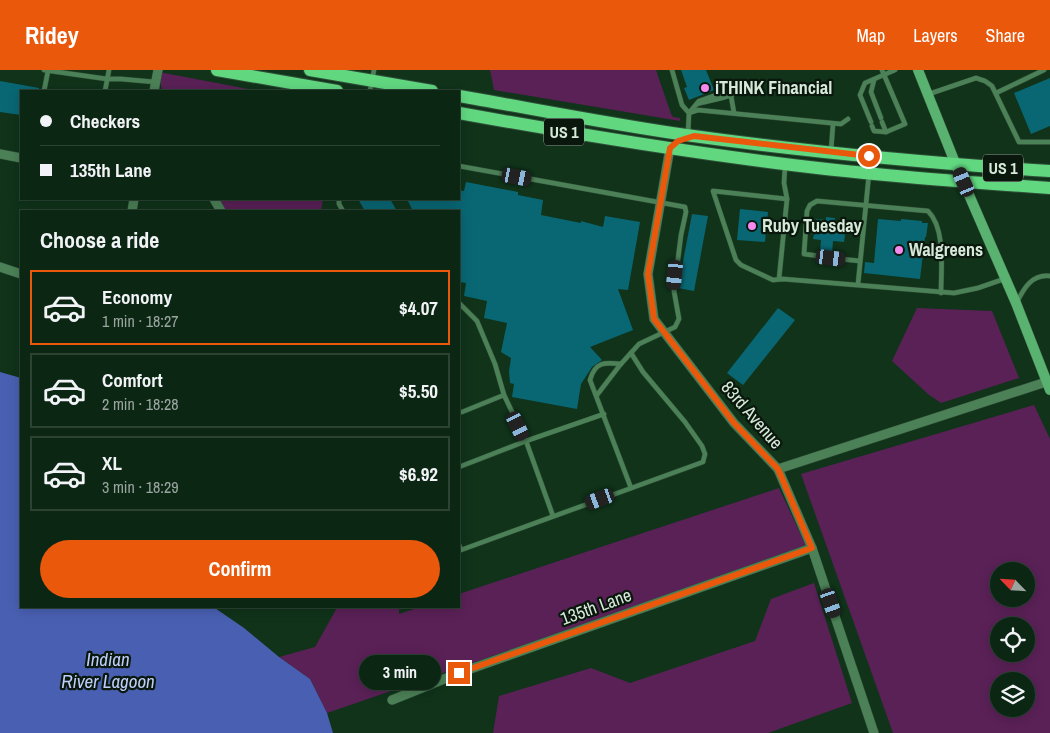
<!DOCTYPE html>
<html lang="en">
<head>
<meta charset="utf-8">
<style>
  body { margin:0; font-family:"Archivo Narrow",sans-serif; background:#152e1d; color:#f1f3f6; height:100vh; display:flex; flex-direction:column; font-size:19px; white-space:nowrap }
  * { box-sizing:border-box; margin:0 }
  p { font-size:16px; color:#9aa5a0 }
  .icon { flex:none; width:28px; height:28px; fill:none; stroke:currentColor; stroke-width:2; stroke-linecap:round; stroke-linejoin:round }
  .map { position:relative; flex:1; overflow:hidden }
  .drawer { position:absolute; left:20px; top:140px; width:440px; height:398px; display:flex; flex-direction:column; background:#0c2614; border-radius:0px; box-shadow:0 2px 12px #0003,0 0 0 1px #2c4334 }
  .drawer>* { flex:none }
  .guide { position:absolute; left:20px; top:20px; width:440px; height:110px; border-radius:0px; box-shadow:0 2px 12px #0003,0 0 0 1px #2c4334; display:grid; align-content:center; height:110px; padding:0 20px; background:#0c2614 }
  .needle { width:32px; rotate:295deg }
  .fabs { position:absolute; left:990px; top:492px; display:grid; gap:10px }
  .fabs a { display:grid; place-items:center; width:45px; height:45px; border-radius:50%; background:#0c2614; box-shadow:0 2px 12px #0003,0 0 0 1px #2c4334; font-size:25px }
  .end { position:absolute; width:22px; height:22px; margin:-11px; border:6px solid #ea580c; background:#fff; box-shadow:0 0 0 2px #fff }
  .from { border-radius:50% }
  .bubble { position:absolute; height:35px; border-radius:18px; background:#0c2614; box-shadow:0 2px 12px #0003,0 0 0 1px #2c4334; font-size:16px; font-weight:700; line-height:35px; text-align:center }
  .car { position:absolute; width:15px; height:30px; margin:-15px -8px; border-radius:6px; box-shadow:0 0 4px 1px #0007; background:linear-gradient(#222 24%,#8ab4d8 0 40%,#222 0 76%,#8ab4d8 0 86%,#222 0) }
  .guide b { display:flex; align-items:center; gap:18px; height:48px; font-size:19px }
  .guide b+b { border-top:1px solid #2c4334 }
  .guide i { width:12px; height:12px; background:#f1f3f6 }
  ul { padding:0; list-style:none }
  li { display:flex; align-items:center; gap:15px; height:75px; margin:0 10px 8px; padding:0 10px; border:2px solid #2c4334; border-radius:0px }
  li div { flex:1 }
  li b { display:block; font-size:19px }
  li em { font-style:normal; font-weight:700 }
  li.on { border-color:#ea580c }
  li>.icon { width:45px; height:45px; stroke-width:1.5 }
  h2 { padding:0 20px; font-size:22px; line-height:60px }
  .primary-button { display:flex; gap:10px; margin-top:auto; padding:10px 20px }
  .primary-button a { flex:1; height:58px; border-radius:30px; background:#ea580c; color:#fff; font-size:20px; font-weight:700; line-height:58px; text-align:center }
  header { display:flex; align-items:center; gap:30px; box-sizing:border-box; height:70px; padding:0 25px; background:#ea580c; color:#fff }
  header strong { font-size:24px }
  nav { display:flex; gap:28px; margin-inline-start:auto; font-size:18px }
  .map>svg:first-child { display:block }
</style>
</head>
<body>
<header>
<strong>Ridey</strong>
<nav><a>Map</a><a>Layers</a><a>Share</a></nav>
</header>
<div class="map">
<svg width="1050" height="663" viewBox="0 0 1050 663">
  <rect width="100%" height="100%" fill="#10331a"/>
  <!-- green -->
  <g fill="#5a2157" fill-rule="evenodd">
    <path d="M490 0H656L671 44 673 47 680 48V51L494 20Z"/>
    <path d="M159 2 259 21H162Z"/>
    <path d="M216 129H323L321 141H223Z"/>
    <path d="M917 238 992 241 1019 308 941 333 928 324 892 291Z"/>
    <path d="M1034 335 1050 369V663H893L801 404ZM999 501H1026V529H999ZM1026 556V584H999V556ZM1026 611V639H999V611Z"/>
    <path d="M779 418 807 478 327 643 310 609 279 587 315 577 338 536H399V544L423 536H459V524Z"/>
    <path d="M814 513 852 633 768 663H493L499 626 591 598 630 613 755 571 771 529Z"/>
  </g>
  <!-- water -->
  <path fill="#4960b2" d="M0 302 21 308V536H212L244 558 279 587 310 609 327 643 333 663H0Z"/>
  <!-- building -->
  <g fill="#096774">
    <path d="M681 0H706L714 20 689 30 684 18 687 17Z"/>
    <path d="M1050 8V56L1031 64 1014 23Z"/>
    <path d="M0 11 39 18V21H21V45L0 42Z"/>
    <path d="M466 112 518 122V125L543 130 541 145 581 153V151L603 157 605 146 640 152 628 220 618 219 633 260 590 277 602 290 592 297 581 314 577 339 512 327 514 314 510 313 509 301 511 288 501 282 507 253 484 248 487 231 464 226 466 213 459 212V141H413L407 129H459V120L464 121Z"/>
    <path d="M358 129H390L397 141H365Z"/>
    <path d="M740 139 768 142 765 172 737 170Z"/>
    <path d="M692 144 708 146 694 221 678 218Z"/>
    <path d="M826 147 835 148 834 151 842 152V156L846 157 844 172 833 171 832 184 827 187 830 194 819 192 823 186 820 182 821 170 813 169 814 164H811L812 153 815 154 816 149 826 150Z"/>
    <path d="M878 149 901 151V149L922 151V153H928L926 167H925L920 209 864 203 865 192 874 193Z"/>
    <path d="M778 238 795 250 743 315 727 303Z"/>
  </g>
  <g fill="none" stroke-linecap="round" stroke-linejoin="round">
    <defs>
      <g id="lane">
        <path d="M44 0 107 9H121L155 12"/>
        <path d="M672 0 682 35 689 43 699 31 730 20 734 43"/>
        <path d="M874 10 871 22 881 48"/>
        <path d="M44 21 48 1"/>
        <path d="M105 21 109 0"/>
        <path d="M370 21 374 0"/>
        <path d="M996 23 1044 0"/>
        <path d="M929 24 976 8 985 11 992 16 1019 72H1050"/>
        <path d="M697 34C708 31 720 29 732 25"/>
        <path d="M871 52 860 25 865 13 895 0"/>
        <path d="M882 52 886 62"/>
        <path d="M872 56 874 61 886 62 905 54 882 0"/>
        <path d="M688 64 689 43 698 40 841 54 848 49"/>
        <path d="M831 81 833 54"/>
        <path d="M459 96 685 137 686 142 681 165 674 221 679 249 675 257 639 274 620 295 597 325"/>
        <path d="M339 129V134L343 141"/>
        <path d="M787 129 713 121 736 190 741 195 773 210 783 209 954 223 978 218 1004 209"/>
        <path d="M819 186 804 184 807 141 810 135 817 131 928 141C946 159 941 199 941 223"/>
        <path d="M831 188 860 191"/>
        <path d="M779 209 787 129 784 113 785 96"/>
        <path d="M858 214 869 104"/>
        <path d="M1017 232C1024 218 1032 204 1050 206"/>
        <path d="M459 233 477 251 495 294 504 325 526 371 553 446"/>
        <path d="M621 294C604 292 595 292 590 310L631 418"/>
        <path d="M462 342 504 325"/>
        <path d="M459 397 526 371 604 344"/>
        <path d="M459 475 461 480 703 392 705 384 702 376 685 352 643 302 631 283"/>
      </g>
      <g id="street">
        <path d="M154 21 158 0"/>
        <path d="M670 78 648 204 654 249 734 353 778 399 812 478 874 663"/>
        <path d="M0 84 21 88"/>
        <path d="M214 129 221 141"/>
        <path d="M132 141 134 129"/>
        <path d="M0 197 21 204"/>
        <path d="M778 399 1046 312"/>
        <path d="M392 630 459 603 812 478"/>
      </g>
      <path id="secondary" d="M918 0 956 95 1016 233 1050 320"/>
      <g id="primary">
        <path d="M217 0 337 21"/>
        <path d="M310 0 432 21"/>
        <path d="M459 26C534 39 610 54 686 65 807 82 928 93 1050 101"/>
        <path d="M459 43C559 61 660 78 761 91 857 104 953 111 1050 118"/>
      </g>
    </defs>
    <!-- lane casing -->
    <use href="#lane" stroke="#305039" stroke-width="5.5"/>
    <!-- street casing -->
    <use href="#street" stroke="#305039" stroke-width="10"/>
    <!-- secondary casing -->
    <use href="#secondary" stroke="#305039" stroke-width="11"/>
    <!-- primary casing -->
    <use href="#primary" stroke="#305039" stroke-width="14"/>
    <!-- lane -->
    <use href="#lane" stroke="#4c8157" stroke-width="4.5"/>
    <!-- street -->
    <use href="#street" stroke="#4c8157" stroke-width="9"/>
    <!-- secondary -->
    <use href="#secondary" stroke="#59b26f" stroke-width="10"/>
    <!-- primary -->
    <use href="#primary" stroke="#61d880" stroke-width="12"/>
  </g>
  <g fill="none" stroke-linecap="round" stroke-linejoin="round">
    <!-- route -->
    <path stroke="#ea580c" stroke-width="6" d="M459 603 812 478 778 399 734 353 654 249 648 204 670 78 678 71 694 66 869 86"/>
  </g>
  <!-- markers -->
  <g fill="#f589ee" stroke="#09170c" stroke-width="2">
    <circle cx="705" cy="18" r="5"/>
    <circle cx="752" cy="156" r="5"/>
    <circle cx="899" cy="180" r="5"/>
  </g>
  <g text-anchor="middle" stroke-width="4.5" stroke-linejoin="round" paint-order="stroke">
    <!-- shield labels -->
    <g fill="#09170c" stroke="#99ab9c" stroke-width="1">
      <rect x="544" y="48.5" width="40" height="27" rx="4"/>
      <rect x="983" y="84.5" width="40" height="27" rx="4"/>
    </g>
    <g font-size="16" font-weight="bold" fill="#d7eada">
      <text x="564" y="68">US 1</text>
      <text x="1003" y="104">US 1</text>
    </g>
    <!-- poi labels -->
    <g font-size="18" font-weight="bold" fill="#d7eada" stroke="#09170c" text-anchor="start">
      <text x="715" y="24">iTHINK Financial</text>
      <text x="762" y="162">Ruby Tuesday</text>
      <text x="909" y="186">Walgreens</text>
    </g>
    <!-- street labels -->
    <g font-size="18" fill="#d7eada" stroke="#09170c">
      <text transform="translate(752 345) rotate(49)" y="6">83rd Avenue</text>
      <text transform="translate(596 537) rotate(-20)" y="6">135th Lane</text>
    </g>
    <!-- water labels -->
    <g font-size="19" font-style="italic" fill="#becefa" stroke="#09170c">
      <text x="108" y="596">Indian<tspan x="108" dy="22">River Lagoon</tspan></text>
    </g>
  </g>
</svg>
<div class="fabs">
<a><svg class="needle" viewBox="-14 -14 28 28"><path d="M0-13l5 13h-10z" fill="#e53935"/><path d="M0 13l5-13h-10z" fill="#9aa5a0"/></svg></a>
<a><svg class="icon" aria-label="locate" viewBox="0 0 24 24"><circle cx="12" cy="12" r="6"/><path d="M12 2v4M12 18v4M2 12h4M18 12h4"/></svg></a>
<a><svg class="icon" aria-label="layers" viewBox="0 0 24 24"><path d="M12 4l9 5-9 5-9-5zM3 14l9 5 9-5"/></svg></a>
</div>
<i class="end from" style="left:869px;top:86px"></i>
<i class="end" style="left:459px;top:603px"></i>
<div class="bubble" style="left:359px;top:585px;width:82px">3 min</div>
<i class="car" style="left:517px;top:107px;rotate:101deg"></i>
<i class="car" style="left:964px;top:112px;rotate:337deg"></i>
<i class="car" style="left:831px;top:188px;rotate:97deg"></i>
<i class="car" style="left:675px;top:205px;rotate:186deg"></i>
<i class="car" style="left:518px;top:356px;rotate:154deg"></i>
<i class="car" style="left:600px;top:429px;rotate:250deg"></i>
<i class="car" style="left:831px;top:533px;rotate:161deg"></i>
<div class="guide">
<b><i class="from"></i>Checkers</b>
<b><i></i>135th Lane</b>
</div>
<section class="drawer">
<h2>Choose a ride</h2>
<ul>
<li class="on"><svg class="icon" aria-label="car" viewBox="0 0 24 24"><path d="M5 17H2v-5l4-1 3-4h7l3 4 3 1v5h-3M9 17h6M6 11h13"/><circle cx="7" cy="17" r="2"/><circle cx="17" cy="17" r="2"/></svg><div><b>Economy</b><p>1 min · 18:27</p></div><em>$4.07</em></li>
<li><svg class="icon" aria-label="car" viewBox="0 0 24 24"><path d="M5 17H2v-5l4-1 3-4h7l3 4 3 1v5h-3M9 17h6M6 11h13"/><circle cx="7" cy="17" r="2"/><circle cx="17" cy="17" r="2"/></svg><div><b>Comfort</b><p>2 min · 18:28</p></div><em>$5.50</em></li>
<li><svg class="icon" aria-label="car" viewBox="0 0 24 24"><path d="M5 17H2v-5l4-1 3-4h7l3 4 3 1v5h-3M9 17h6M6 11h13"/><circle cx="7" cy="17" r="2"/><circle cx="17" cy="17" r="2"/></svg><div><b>XL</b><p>3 min · 18:29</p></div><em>$6.92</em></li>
</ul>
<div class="primary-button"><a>Confirm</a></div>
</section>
</div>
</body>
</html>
